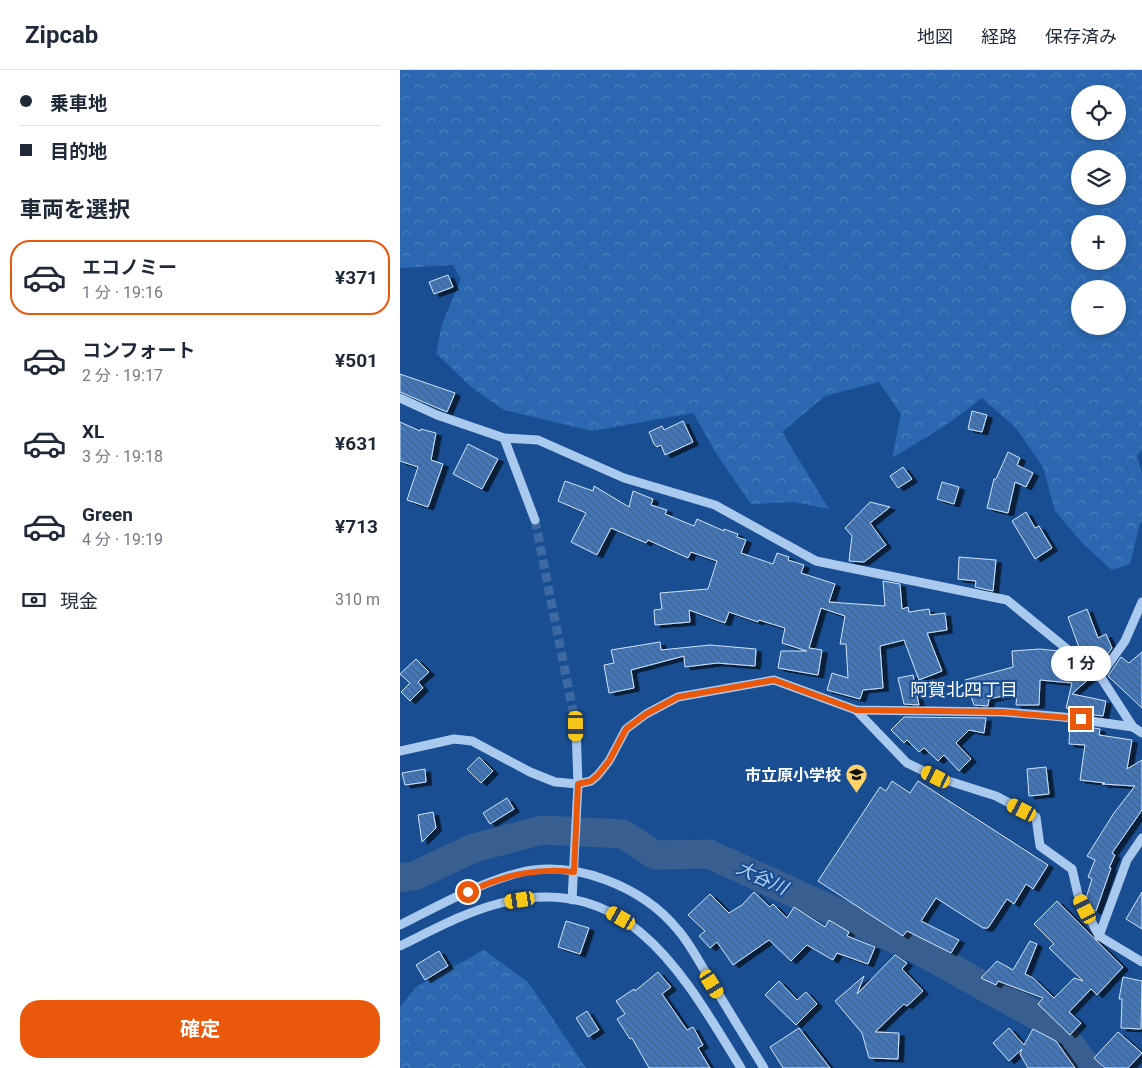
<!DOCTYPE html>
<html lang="ja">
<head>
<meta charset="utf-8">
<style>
  body { margin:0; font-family:Roboto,"Noto Sans JP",sans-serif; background:#f6f6f7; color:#1f2937; height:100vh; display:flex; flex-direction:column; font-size:19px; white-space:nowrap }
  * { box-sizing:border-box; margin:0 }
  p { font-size:16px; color:#747a83 }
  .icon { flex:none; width:28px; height:28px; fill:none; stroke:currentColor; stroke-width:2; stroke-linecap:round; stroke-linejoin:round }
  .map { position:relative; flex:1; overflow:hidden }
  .side { display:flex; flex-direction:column; background:#fff; width:400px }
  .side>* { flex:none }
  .hud { display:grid; align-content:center; height:110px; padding:0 20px; background:#fff }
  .fabs { position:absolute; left:671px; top:15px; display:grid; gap:10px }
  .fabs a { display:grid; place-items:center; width:55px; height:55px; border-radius:50%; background:#fff; box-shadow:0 2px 8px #0003; font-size:25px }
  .end { position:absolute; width:22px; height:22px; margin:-11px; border:6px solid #ea580c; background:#fff; box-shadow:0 0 0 2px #fff }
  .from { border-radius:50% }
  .bubble { position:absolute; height:35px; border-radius:18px; background:#fff; box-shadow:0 2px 8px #0003; font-size:16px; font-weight:700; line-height:35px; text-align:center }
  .car { position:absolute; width:15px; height:30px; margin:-15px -8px; border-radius:6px; box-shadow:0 0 4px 1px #0007; background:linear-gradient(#f5c518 24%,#345 0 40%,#f5c518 0 76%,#345 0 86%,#f5c518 0) }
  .hud b { display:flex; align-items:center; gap:18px; height:48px; font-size:19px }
  .hud b+b { border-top:1px solid #e0e1e3 }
  .hud i { width:12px; height:12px; background:#1f2937 }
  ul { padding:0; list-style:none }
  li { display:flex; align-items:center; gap:15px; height:75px; margin:0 10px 8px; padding:0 10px; border:2px solid transparent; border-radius:20px }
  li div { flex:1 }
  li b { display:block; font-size:19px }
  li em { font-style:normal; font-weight:700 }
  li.on { border-color:#ea580c }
  li>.icon { width:45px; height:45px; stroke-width:1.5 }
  h2 { padding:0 20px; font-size:22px; line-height:60px }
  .pay { display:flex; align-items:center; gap:12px; height:55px; padding:0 20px; font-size:19px }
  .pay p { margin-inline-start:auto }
  .action { display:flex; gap:10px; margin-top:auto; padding:10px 20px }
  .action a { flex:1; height:58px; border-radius:20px; background:#ea580c; color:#fff; font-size:20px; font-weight:700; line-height:58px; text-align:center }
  header { display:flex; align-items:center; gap:30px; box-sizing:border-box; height:70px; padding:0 25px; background:#fff; border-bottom:1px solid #e0e1e3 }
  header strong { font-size:24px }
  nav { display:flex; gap:28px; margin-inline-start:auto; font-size:18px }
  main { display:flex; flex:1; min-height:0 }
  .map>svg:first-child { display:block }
</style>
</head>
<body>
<header>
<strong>Zipcab</strong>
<nav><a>地図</a><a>経路</a><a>保存済み</a></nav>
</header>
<main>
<section class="side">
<div class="hud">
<b><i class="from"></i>乗車地</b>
<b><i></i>目的地</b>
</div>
<h2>車両を選択</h2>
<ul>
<li class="on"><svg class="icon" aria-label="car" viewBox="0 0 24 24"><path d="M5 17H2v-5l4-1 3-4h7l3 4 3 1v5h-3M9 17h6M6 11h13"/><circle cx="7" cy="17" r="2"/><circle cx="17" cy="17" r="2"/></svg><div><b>エコノミー</b><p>1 分 · 19:16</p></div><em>¥371</em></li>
<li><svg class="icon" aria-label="car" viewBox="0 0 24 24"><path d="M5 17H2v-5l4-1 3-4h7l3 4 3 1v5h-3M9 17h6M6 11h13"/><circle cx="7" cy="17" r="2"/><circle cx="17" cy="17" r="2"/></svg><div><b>コンフォート</b><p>2 分 · 19:17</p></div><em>¥501</em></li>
<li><svg class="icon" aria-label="car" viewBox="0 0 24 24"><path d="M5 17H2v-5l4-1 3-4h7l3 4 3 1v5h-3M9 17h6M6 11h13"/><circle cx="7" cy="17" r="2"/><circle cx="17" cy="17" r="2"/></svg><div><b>XL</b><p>3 分 · 19:18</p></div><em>¥631</em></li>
<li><svg class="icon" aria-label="car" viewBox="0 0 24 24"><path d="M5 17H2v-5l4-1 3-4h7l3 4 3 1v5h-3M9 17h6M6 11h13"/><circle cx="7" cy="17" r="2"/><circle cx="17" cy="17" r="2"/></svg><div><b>Green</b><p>4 分 · 19:19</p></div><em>¥713</em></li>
</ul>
<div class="pay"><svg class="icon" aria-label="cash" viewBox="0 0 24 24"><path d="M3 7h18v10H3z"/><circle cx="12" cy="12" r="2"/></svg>現金<p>310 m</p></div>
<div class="action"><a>確定</a></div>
</section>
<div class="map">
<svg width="742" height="998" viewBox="0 0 742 998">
  <defs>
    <pattern id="forest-crowns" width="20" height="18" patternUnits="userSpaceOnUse" patternTransform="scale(1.25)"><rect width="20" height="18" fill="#2c68b1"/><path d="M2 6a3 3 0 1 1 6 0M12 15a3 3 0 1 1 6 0" fill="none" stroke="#4c7fbd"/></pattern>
    <pattern id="building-back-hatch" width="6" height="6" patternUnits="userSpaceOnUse" patternTransform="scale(1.25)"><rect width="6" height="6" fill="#4277ba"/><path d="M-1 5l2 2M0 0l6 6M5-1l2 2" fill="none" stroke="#476283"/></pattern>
    <filter id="shadow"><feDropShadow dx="5.5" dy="3" stdDeviation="0" flood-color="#0009"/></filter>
  </defs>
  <rect width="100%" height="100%" fill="#194e92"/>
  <!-- forest -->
  <g fill="url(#forest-crowns)" fill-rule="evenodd">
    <path d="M0 0H742V380L737 386 742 404V453H740L730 494 712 500 683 474 655 441 643 397 616 358 582 328 546 355 492 388 501 344 479 312 425 326 382 362 429 439 394 432 351 434 319 388 293 343 192 361 104 340 71 317 36 283 42 254 61 209 53 195 0 198ZM680 24H718V61H680ZM680 89H718V126H680ZM680 154H718V191H680ZM680 219H718V256H680Z"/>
    <path d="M84 880 128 912 186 998H0V937L16 917Z"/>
  </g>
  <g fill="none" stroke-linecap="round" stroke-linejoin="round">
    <!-- river -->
    <path stroke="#395f90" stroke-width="29" d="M0 808 14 806 74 778 142 760 223 764 255 785 309 784 519 880 655 956 688 998"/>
  </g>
  <!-- building -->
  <g fill="url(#building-back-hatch)" stroke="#d0e3fb" filter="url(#shadow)">
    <path d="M48 205 53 217 34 224 29 212Z"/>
    <path d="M0 304 55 323 47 342 0 322Z"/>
    <path d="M572 341 587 345 582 362 568 359Z"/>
    <path d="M283 351 293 372 265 385 261 375 257 377 254 374 249 362 262 356 264 360Z"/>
    <path d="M0 352 20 361 21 359 36 363 31 390 43 394 28 437 7 430 18 397 0 391Z"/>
    <path d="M68 374 98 389 82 419 53 404Z"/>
    <path d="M608 382 620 388 617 395 633 403 626 417 615 412 608 443 587 438 594 409H596Z"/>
    <path d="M503 397 512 409 498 418 490 406Z"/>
    <path d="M165 411 193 421 194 416 229 437 233 421 253 429 251 435 267 440 265 444 294 456 297 449 324 461V459L338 464 337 467 346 470 341 483 373 494 377 483 389 487 388 490 404 495 401 503 435 514 429 532 485 536 483 511 500 514 502 539 508 537 509 542 529 539 530 545 545 543 547 560 527 563 542 601 519 610 504 570 480 576 483 618 463 620 460 629 427 620 432 603 448 608 446 574H440L445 546 421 538 409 578 422 580 418 605 378 598 381 581H407L382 573 385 558 359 550 358 552 329 542 325 553 289 540 290 552 255 555 254 540 262 539 260 523 308 519 317 491 291 482 288 488 248 470 246 473 211 458 197 485 171 472 186 443 158 431Z"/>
    <path d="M542 412 559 417 554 434 537 429Z"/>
    <path d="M470 432 490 437 470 453 486 475 464 492 449 491 452 466 445 458Z"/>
    <path d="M626 442 635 458 639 456 652 478 635 489 612 451Z"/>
    <path d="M559 487 596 490 593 521 575 517 576 511 558 509Z"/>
    <path d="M687 539 698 568 706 564 712 578 699 597 681 583 668 547Z"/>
    <path d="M260 572 261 580 310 575 356 579 355 596 317 593 285 597 284 586 231 600 234 618 209 623 204 595 214 593 211 580Z"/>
    <path d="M640 579 659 581 691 607 672 624 706 631 703 646 671 642V639L666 638 672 613 640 610 639 635H616L617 623 589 629 588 636 574 635 565 610 613 597 612 581Z"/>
    <path d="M742 582V638L708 606 721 587 729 593Z"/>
    <path d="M16 589 29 602 18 612 23 618 10 631 1 622 10 613 0 604Z"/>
    <path d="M513 605 519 635 504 634 498 608Z"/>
    <path d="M504 647 586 648 584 663 569 660 556 673 571 689 559 701 544 685 538 691 524 678 519 682 507 670 504 673 491 660Z"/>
    <path d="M670 654 700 659 699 665 732 670 727 699 742 690V740L712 783 715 785 709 798H711L696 841 693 840 686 828 692 809 688 807 695 790 687 786 714 743 735 716 702 714 705 713 680 710 685 675 669 674Z"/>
    <path d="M79 687 93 701 81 713 67 699Z"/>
    <path d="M646 697 649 724 629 726 627 699Z"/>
    <path d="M25 699 26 712 5 715 2 703Z"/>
    <path d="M492 711 510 723 518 711 648 795 633 819 626 814 614 834 607 829 588 858H583L536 828 521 851 559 870 551 883 507 861 503 866 418 811 480 717 486 721Z"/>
    <path d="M107 728 114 739 90 754 83 743Z"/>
    <path d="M33 742 36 758 22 772 18 745Z"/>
    <path d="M354 822 370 837 373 834 387 848 394 837 425 857 429 850 449 862 447 866 475 877 468 894 437 883 433 890 407 875 391 891 369 870 333 895 317 872 310 878 299 866 305 861 288 845 310 824 329 843 342 835Z"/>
    <path d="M742 822V859L726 849Z"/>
    <path d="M657 831 723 897 697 925 691 919 669 942 681 953 670 965 638 934 643 928 598 911 596 915 581 908 597 891 613 900 630 871 637 874 625 904 633 908 654 928 674 908 683 911 649 878 654 874 634 854Z"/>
    <path d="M166 851 189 858 180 884 158 877Z"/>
    <path d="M39 881 48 896 25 910 16 895Z"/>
    <path d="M495 885 507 893 502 899 523 921 507 936 504 934 475 962 499 963 498 989 469 988 462 963 435 931 464 906 457 924Z"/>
    <path d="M258 902 271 917 262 924 287 960 293 957 303 975 298 978 310 998H249L232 968 230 969 217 949 225 944 216 931 234 919 235 921Z"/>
    <path d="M723 907 742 911 741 959 721 958 722 929H719Z"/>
    <path d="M379 911 397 930 406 922 417 934 396 955 365 925Z"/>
    <path d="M187 941 199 960 188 967 176 948Z"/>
    <path d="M399 958 430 998H383L370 977Z"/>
    <path d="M609 958 624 975 633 959 656 971 675 998H628L620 984 622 979 609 991 593 973Z"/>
    <path d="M718 962 742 983 728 998H705L694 988Z"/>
  </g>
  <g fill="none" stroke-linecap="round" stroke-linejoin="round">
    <!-- minor-tunnel -->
    <path stroke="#3c69a2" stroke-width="9" stroke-dasharray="9 4.5" stroke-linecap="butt" d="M135 450 176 656"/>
    <!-- minor -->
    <g stroke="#aac9ef" stroke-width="9">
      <path d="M0 328 37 345 104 368 138 370 224 408 315 435 416 491 607 530 700 606 733 657 742 663"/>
      <path d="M104 368 135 450"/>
      <path d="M700 606 725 571 742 532"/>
      <path d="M456 640 507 693 536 707 596 726 636 747 640 776 672 799 678 825 699 866 742 892"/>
      <path d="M0 681 54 669 72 671 130 702 155 712 178 714 191 711 198 705 209 691 226 659 246 644 278 627 374 610 456 640 603 642 663 647 733 657"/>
      <path d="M172 830 178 714 176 656"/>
      <path d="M0 855C38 836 77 814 118 803 174 789 242 816 278 860 291 875 300 894 311 911 328 940 346 969 364 998"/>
      <path d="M699 866 727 790 742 768"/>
      <path d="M0 876C33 860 65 842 101 833 229 800 285 907 341 998"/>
    </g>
  </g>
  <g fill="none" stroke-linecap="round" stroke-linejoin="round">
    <!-- route -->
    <path stroke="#ea580c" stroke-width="6" d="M68 822C102 806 135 797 174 802L178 714 191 711 198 705 209 691 226 659 246 644 278 627 374 610 456 640 603 642 681 649"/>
  </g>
  <!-- icons -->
  <defs>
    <symbol id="school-pin" viewBox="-11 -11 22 30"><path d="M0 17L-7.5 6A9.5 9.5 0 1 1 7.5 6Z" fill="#ffd368" stroke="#194e92"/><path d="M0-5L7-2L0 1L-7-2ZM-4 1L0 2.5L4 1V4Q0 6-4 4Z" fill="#111"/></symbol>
  </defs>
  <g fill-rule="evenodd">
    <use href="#school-pin" x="444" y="692" width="25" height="34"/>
  </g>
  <g text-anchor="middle" stroke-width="4.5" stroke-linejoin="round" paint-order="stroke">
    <!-- poi labels -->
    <g font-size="16" font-weight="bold" fill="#fff" stroke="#194e92" text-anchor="end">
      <text x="441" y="711">市立原小学校</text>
    </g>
    <!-- neighbourhood labels -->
    <g font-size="18" fill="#fff" stroke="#194e92">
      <text x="564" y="626">阿賀北四丁目</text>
    </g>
    <!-- water labels -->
    <g font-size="18" font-style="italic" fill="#b6d3f6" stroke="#194e92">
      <text transform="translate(362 808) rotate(25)" y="6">大谷川</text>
    </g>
  </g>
</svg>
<div class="fabs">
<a><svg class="icon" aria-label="locate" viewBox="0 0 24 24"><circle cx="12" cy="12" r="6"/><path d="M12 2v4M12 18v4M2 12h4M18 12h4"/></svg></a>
<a><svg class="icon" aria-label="layers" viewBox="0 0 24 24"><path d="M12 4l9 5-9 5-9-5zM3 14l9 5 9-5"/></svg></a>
<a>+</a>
<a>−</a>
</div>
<i class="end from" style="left:68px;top:822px"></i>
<i class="end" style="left:681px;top:649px"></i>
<div class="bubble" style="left:651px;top:576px;width:60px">1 分</div>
<i class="car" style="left:176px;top:656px;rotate:179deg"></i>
<i class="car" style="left:536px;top:707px;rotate:296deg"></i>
<i class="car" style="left:622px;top:740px;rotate:297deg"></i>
<i class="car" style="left:120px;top:830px;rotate:261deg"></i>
<i class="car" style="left:685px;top:839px;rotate:333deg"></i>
<i class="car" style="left:221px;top:848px;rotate:300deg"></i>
<i class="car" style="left:312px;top:914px;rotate:148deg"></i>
</div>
</main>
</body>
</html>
